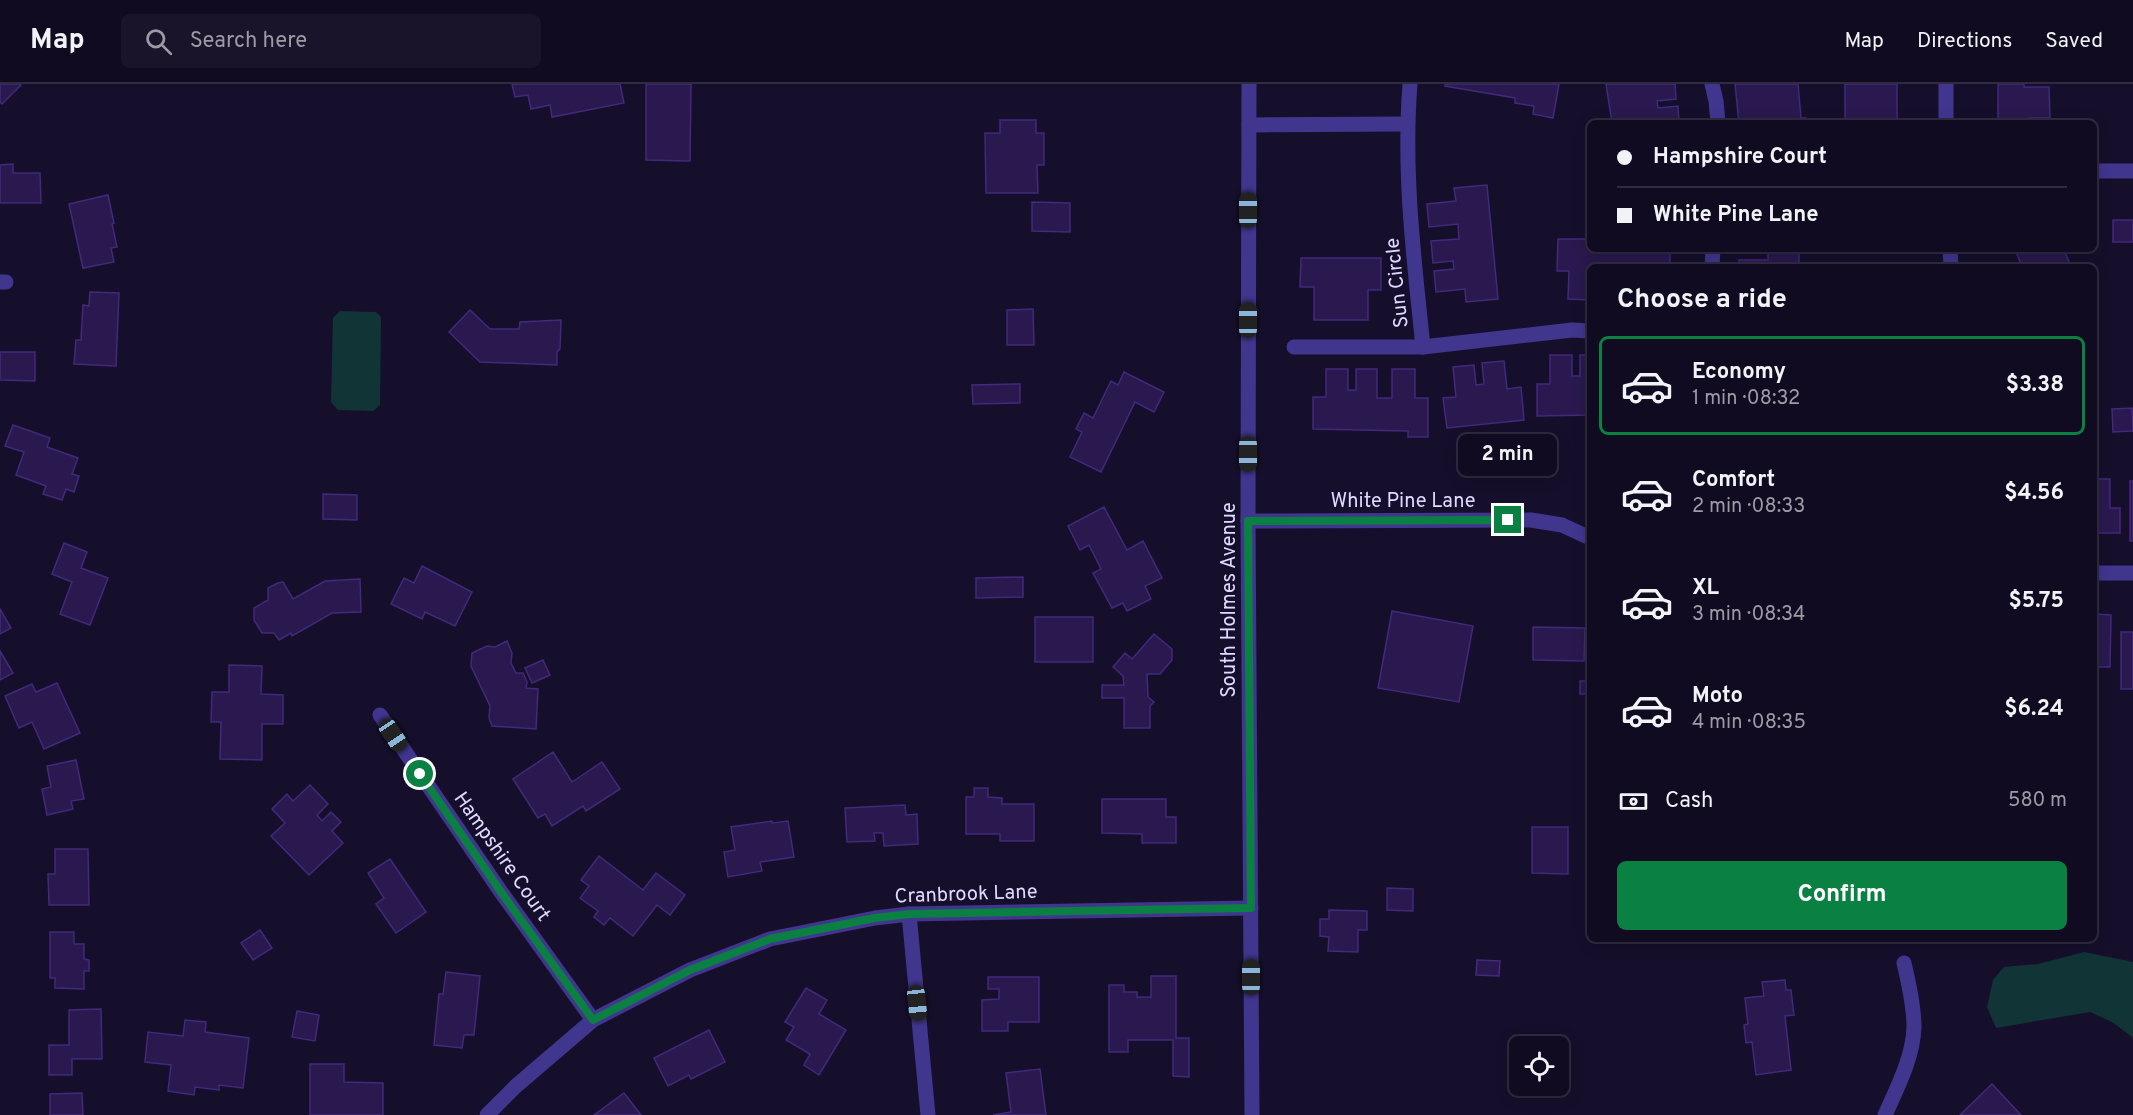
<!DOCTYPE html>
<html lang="en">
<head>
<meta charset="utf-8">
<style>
  body { margin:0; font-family:Overpass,sans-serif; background:#19142a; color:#f1f3f6; height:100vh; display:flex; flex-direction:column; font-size:22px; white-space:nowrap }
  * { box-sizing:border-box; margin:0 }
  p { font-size:20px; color:#9c9ba5 }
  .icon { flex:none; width:33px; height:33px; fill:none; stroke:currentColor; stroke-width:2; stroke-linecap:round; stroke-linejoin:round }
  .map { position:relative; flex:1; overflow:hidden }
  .details { position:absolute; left:1587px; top:180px; width:510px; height:678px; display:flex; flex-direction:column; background:#100b21; border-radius:9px; box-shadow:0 3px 15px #0003,0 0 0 2px #302b3f }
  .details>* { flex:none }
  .banner { position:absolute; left:1587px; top:36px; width:510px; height:132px; border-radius:9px; box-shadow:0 3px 15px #0003,0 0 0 2px #302b3f; display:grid; align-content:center; height:132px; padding:0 30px; background:#100b21 }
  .buttons { position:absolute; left:1509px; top:952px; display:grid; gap:12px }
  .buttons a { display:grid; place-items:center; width:60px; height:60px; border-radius:9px; background:#100b21; box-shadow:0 3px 15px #0003,0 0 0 2px #302b3f; font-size:30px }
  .end { position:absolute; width:27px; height:27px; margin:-14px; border:8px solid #0b8043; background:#fff; box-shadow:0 0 0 3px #fff }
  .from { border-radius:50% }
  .bubble { position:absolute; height:42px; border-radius:9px; background:#100b21; box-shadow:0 3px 15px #0003,0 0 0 2px #302b3f; font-size:20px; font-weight:700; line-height:42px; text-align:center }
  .car { position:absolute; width:18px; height:36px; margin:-18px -9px; border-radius:8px; box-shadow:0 0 4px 2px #0007; background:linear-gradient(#222 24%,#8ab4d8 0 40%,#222 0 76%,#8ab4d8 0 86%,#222 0) }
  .banner b { display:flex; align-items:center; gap:21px; height:57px; font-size:22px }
  .banner b+b { border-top:2px solid #302b3f }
  .banner i { width:15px; height:15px; background:#f1f3f6 }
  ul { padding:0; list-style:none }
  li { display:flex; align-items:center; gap:18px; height:99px; margin:0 12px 9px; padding:0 18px; border:3px solid transparent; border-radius:9px }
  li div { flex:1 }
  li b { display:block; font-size:22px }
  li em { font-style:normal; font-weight:700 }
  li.current { border-color:#0b8043 }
  li>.icon { width:54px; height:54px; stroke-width:1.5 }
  h2 { padding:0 30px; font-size:27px; line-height:72px }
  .pay { display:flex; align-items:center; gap:15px; height:66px; padding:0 30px; font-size:22px }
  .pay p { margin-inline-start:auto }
  .primary-button { display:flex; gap:12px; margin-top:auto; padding:12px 30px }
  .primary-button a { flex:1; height:69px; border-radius:9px; background:#0b8043; color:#fff; font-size:24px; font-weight:700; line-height:69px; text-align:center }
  header { display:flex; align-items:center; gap:36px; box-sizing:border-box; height:84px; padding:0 30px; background:#100b21; border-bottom:2px solid #302b3f }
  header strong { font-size:28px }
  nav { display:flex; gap:33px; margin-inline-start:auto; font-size:21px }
  .search { width:420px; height:54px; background:#19142a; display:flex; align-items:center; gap:15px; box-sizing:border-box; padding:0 21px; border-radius:9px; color:#9c9ba5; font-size:22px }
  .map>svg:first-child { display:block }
</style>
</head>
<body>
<header>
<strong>Map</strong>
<div class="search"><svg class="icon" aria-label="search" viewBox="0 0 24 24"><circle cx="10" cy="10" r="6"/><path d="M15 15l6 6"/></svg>Search here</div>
<nav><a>Map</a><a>Directions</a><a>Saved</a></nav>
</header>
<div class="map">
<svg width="2133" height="1031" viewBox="0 0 2133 1031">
  <rect width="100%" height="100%" fill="#160f2c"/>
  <!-- green -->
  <g fill="#113436">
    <path d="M340 227 376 228 381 233 380 321 373 327 338 326 331 318 333 234Z"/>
    <path d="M2084 868 2133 878V957L2132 953 2112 938 2090 928 1996 944 1987 923 1993 896 2004 883 2038 880Z"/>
  </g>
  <!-- building -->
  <g fill="#29194e" stroke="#41297c" stroke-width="1.5">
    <path d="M0 0H20L21 1 2 20 0 18Z"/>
    <path d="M512 0H620L624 19 552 33 550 21 531 25 528 11 515 13Z"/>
    <path d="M646 0H691L690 77 646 76Z"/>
    <path d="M1445 0H1559L1553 34 1533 30 1534 22 1515 19V14L1445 2Z"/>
    <path d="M1606 0H1675L1676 15 1657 17 1658 24 1678 22 1679 39H1612Z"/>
    <path d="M1735 0H1798L1801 34H1806V39H1739Z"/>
    <rect x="1845" y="0" width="52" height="39"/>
    <path d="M1998 0H2024V3H2049L2050 34H2029V39H1998Z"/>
    <path d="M1000 36H1036V49H1044V81H1037L1038 109H986L985 49H1000Z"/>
    <path d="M13 80V89H40L41 119H0V81Z"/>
    <path d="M1487 101 1498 215 1466 218 1465 205 1436 208 1434 187 1454 185 1453 177 1433 179 1431 157 1459 155 1458 140 1429 143 1427 120 1456 117 1454 104Z"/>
    <path d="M108 111 114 139 112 140 117 163 111 164 114 178 83 184 69 120Z"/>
    <path d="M1032 118 1070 119V148L1032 147Z"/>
    <rect x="2113" y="136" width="20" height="22"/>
    <path d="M1558 155H1590V165H1670V183H1590V216L1568 215 1569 187H1557Z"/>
    <path d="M1768 165H1799V183H1739V176H1768Z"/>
    <path d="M2015 165H2064L2071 183H2022Z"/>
    <path d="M1301 174H1381V206H1368V236H1314V203H1300Z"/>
    <path d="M90 208 119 209 116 282 74 280 76 256H81L83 221 89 222Z"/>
    <path d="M1033 225 1034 261H1007V226Z"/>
    <path d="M470 226 490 245H519L520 238 561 236 560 265 557 268V281L480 278 449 248Z"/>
    <path d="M0 268H35V297L0 296Z"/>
    <path d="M1550 271H1572V292H1580V271H1590V331L1537 332V300H1550Z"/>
    <path d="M1504 277 1507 305 1521 303 1524 336 1447 344 1443 314 1456 313 1453 283 1474 281 1476 301 1484 300 1482 279Z"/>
    <path d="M1326 285H1348V306H1356V285H1377V314H1392V285H1415V314H1428V353H1408V347L1313 345V313H1326Z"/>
    <path d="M1124 288 1164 308 1154 328 1135 318 1101 388 1070 373 1082 348 1076 345 1084 329 1093 334 1111 297 1118 301Z"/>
    <path d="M1020 300V319L973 320 972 301Z"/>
    <path d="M2132 324 2133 347 2113 348 2112 325Z"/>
    <path d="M13 341 50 354 47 363 78 374 72 390 79 392 74 408 66 405 62 416 43 410 46 402 16 391 24 368 5 362Z"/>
    <path d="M2094 395H2110V424H2120V449H2094Z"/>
    <rect x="2130" y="397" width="3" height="60"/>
    <path d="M323 410 357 411V436L323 435Z"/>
    <path d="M1104 423 1127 466 1143 457 1162 494 1145 502 1151 515 1127 527 1123 519 1112 524 1093 489 1101 485 1089 461 1080 466 1068 442Z"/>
    <path d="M64 459 87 468 81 484 108 494 90 541 60 530 72 498 52 490Z"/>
    <path d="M422 482 472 508 455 542 425 528 422 535 391 520 404 494 414 499Z"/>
    <path d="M1023 493V513L976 514V494Z"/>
    <path d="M360 495 361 528 332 529 292 552 291 549 279 556 274 549H262L254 536V524L268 516V504L278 499 283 498 293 515 325 497Z"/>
    <path d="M0 525 11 544 0 550Z"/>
    <path d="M1392 527 1473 542 1459 618 1378 604Z"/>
    <path d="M2094 530 2111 531 2110 583H2094Z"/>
    <rect x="1035" y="533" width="58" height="45"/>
    <path d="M1533 543 1585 544 1584 577 1533 576Z"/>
    <rect x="2121" y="548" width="12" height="57"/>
    <path d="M1154 550 1172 565V576L1160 590H1147L1148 613 1154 618 1150 622V644H1124V614H1102V601H1124L1123 592 1113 583 1125 569 1132 575Z"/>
    <path d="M507 557 512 569 511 579 516 589H523L527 598 526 604 538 605 536 645 492 642 489 634 490 622 471 582 472 569 487 562 495 563Z"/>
    <path d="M0 567 13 589 0 596Z"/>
    <path d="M543 576 550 591 532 599 525 584Z"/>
    <path d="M229 581 262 582 261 610 283 611V640H262V676L220 675 221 638H211L212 608H229Z"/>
    <rect x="1580" y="597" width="10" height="13"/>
    <path d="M57 599 80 649 44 665 32 638 19 644 5 612 32 600 36 608Z"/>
    <path d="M553 668 572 698 602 678 620 705 586 727 583 722 552 742 545 730 538 734 513 695Z"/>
    <path d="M76 676 84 715 71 717 73 725 47 731 42 705 51 703 47 682Z"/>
    <path d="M310 701 328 720 317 731 322 737 331 728 341 738 332 747 343 759 309 791 271 752 285 739 272 725 287 710 293 717Z"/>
    <path d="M974 704H988V713L1002 714V720H1034V757H1000V750H966V713H974Z"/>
    <path d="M1102 715H1166V733H1176V759H1142V750L1102 749Z"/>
    <path d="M905 721 906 731 917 730 918 760 884 762 883 749H874L875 757 847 758 845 724Z"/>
    <path d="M772 737V739L788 737 794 773 760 778 762 787 728 793 724 768 735 766 731 743Z"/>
    <path d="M1532 743H1568V790L1532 789Z"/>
    <path d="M55 765H88L89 821H49L48 790H55Z"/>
    <path d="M599 772 643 806 656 789 685 811 670 831 657 821 633 852 610 834 604 841 594 833 598 827 580 814 589 802 581 796Z"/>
    <path d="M390 775 426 828 396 849 376 820 384 814 368 789Z"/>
    <path d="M1387 804 1413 805V827L1387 826Z"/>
    <path d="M1329 826 1367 827V846H1358V868L1328 867 1329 853 1320 852V835H1329Z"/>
    <path d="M260 846 272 864 253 876 241 859Z"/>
    <path d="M50 848H74V860H84V875L89 876V887H84V905L55 904V894H50Z"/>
    <path d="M1477 876 1500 877 1499 892 1476 891Z"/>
    <path d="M446 888 480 892 474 951H464L462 964 434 961 439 910H443Z"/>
    <path d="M1151 892H1176V954H1189V993L1173 992V956H1128V968H1109V901H1124V908H1137V913H1151Z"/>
    <path d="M988 893H1039V938H1008V947H982V916L999 915V905H988Z"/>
    <path d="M1785 896 1786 906H1791L1794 931 1785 932 1791 986 1756 991 1752 958 1746 959 1744 941 1748 940 1745 914 1764 912 1762 898Z"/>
    <path d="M806 904 827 916 819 930 846 946 819 991 804 981 810 970 786 956 794 943 785 938Z"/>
    <path d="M101 925 102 975H72V991H49V961H69V926Z"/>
    <path d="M297 927 319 931 315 957 292 953Z"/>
    <path d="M185 936 206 938 205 948 249 954 243 1004 219 1001V1006L195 1003 194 1011 168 1007 171 981 145 978 148 948 183 952Z"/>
    <path d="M709 946 725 978 691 995 689 991 668 1002 654 974Z"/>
    <path d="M310 980H344V998L383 999V1031H310Z"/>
    <path d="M1040 985 1046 1031H993L1011 1028 1006 989Z"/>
    <path d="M1992 1000 2021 1031H1960Z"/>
    <path d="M82 1009 83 1031H50V1010Z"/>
    <path d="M624 1009 641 1031H594Z"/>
  </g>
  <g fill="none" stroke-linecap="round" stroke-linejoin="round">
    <!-- minor -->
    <g stroke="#41368e" stroke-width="15">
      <path d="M1249 0 1248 437 1252 1031"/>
      <path d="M1410 0C1403 88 1414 175 1423 263"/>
      <path d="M1712 0 1716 17 1718 39"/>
      <path d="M1946 0V39"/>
      <path d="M1249 41 1407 40"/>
      <path d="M2094 87H2133"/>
      <path d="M1950 165 1951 183"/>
      <path d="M1712 183 1713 165"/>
      <path d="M0 198H6"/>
      <path d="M1294 263H1423L1572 246 1590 247"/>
      <path d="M1248 437 1531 436 1562 441 1590 454"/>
      <path d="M2094 489H2133"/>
      <path d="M380 631 501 808 593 936"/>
      <path d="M909 830 928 1031"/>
      <path d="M487 1031 516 1002 593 936 690 886 770 855 875 834 909 830 1251 824"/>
      <path d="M1885 1031C1897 1004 1913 974 1914 943 1914 922 1909 900 1904 879"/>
    </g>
  </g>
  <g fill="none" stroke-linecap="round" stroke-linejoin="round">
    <!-- route -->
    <path stroke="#0b8043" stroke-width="8" d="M420 690 501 808 593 936 690 886 770 855 875 834 909 830 1251 824 1248 437 1508 436"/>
  </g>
  <g text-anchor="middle" stroke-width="5" stroke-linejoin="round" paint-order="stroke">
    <!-- street labels -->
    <g font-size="20" fill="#e1d9ff" stroke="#160f2c">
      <text transform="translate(1396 199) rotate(-96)" y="7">Sun Circle</text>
      <text x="1403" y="423">White Pine Lane</text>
      <text transform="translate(1228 516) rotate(-90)" y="7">South Holmes Avenue</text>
      <text transform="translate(503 772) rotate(55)" y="7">Hampshire Court</text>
      <text transform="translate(966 809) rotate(-2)" y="7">Cranbrook Lane</text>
    </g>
  </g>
</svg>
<div class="buttons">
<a><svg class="icon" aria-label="locate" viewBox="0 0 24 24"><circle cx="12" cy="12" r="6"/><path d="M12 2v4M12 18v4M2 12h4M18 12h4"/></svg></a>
</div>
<i class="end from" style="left:420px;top:690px"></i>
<i class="end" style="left:1508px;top:436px"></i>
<div class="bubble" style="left:1458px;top:350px;width:99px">2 min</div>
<i class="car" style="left:1248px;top:126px;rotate:0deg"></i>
<i class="car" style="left:1248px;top:236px;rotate:0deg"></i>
<i class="car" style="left:1248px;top:370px;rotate:180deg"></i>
<i class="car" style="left:393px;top:651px;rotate:146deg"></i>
<i class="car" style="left:1251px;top:893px;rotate:0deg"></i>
<i class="car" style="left:917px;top:919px;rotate:174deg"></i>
<div class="banner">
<b><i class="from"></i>Hampshire Court</b>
<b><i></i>White Pine Lane</b>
</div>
<section class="details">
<h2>Choose a ride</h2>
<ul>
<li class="current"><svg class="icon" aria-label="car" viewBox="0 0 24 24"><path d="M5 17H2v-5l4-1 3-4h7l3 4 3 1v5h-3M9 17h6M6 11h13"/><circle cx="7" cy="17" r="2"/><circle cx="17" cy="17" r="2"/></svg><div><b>Economy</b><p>1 min · 08:32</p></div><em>$3.38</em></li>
<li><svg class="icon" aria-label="car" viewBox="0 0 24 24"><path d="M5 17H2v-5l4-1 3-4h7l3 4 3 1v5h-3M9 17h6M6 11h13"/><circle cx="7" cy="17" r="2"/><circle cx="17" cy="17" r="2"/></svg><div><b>Comfort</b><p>2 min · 08:33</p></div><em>$4.56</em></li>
<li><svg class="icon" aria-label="car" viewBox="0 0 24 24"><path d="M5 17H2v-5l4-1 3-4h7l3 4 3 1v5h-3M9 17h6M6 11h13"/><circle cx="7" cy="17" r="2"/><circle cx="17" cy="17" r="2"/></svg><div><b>XL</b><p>3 min · 08:34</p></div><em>$5.75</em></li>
<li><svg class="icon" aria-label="car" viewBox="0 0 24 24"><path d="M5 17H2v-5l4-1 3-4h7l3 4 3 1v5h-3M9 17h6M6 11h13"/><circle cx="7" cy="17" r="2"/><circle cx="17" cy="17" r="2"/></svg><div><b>Moto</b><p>4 min · 08:35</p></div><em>$6.24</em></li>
</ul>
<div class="pay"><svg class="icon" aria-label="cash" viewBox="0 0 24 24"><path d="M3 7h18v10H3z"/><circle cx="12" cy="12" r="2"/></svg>Cash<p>580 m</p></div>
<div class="primary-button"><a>Confirm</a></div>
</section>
</div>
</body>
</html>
